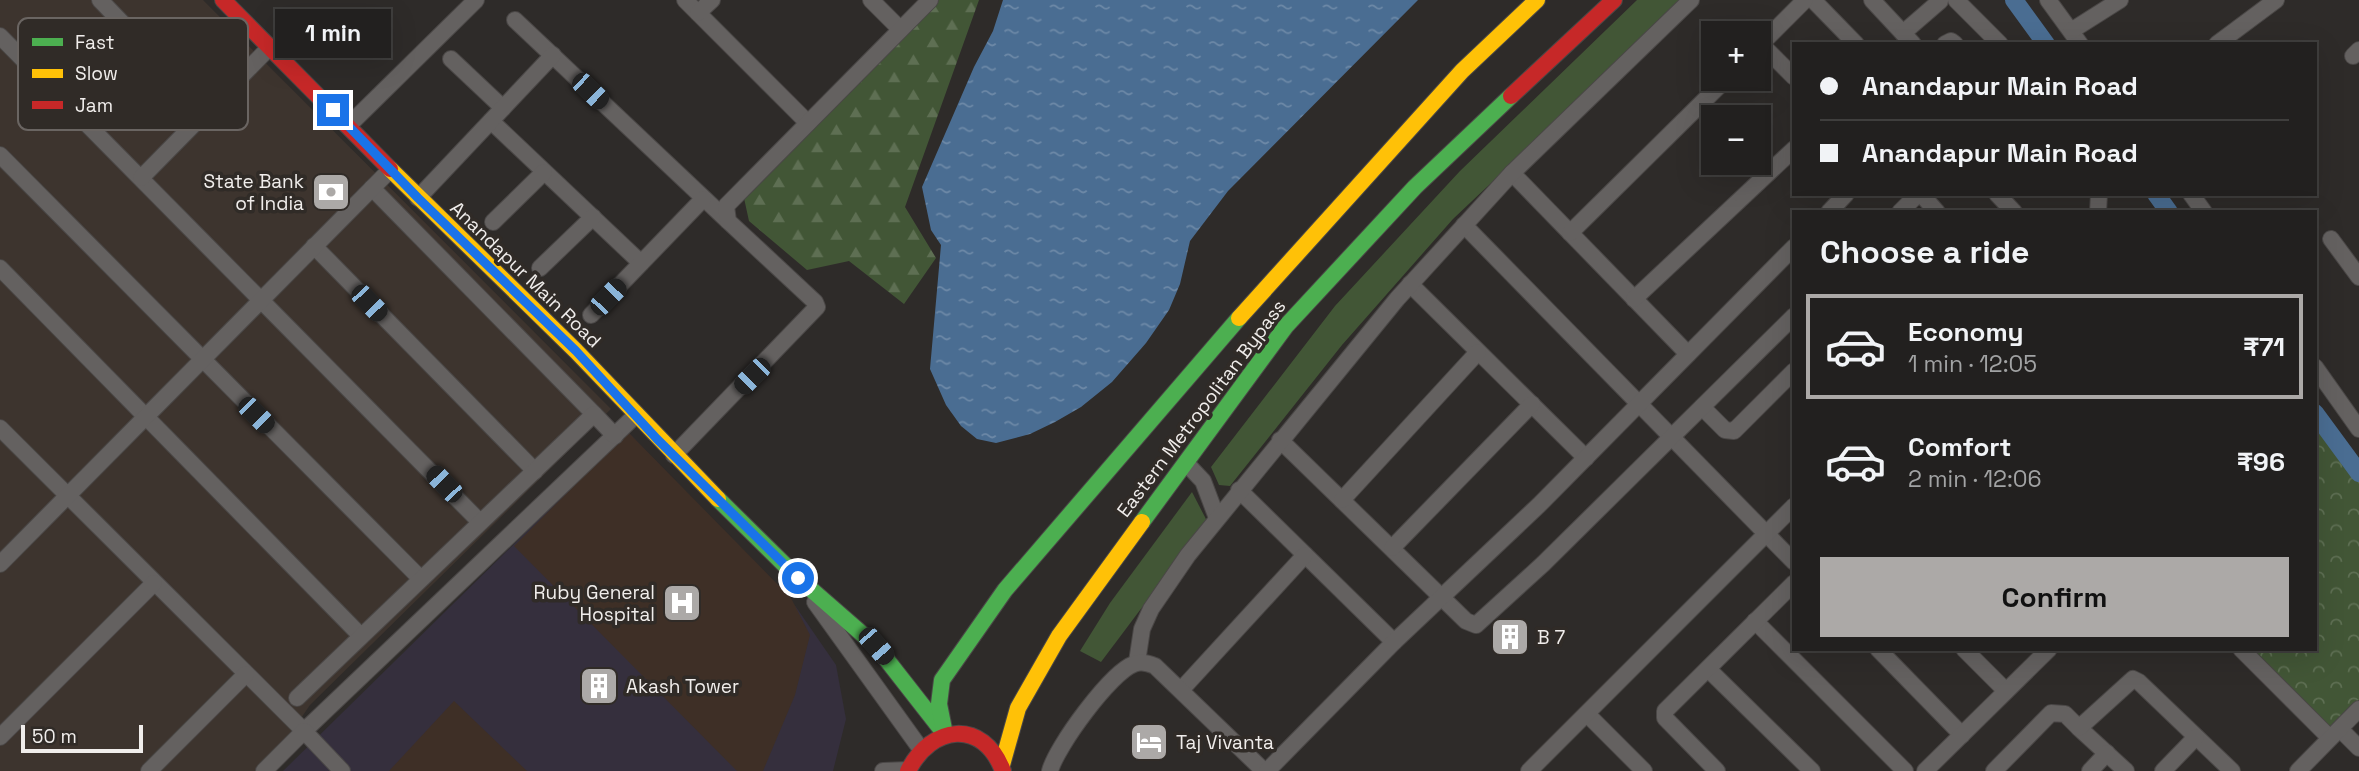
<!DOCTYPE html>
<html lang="en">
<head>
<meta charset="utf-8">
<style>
  body { margin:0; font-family:"Space Grotesk",sans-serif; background:#2a2828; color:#f1f3f6; height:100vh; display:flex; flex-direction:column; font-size:26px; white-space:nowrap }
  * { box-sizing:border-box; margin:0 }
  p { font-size:23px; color:#a2a3a4 }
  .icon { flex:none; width:38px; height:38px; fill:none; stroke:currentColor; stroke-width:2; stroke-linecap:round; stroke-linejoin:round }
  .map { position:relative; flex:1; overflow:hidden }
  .details { position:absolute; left:1792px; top:210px; width:525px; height:441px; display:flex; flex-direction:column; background:#22201f; border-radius:0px; box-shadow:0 7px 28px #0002,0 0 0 2px #3f3e3d }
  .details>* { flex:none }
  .top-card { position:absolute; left:1792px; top:42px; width:525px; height:154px; border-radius:0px; box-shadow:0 7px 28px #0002,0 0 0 2px #3f3e3d; display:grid; align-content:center; height:154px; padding:0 28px; background:#22201f }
  .tools { position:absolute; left:1701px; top:21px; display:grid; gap:14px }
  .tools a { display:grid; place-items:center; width:70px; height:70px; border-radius:0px; background:#22201f; box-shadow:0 7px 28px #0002,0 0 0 2px #3f3e3d; font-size:35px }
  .scale { position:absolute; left:21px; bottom:18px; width:122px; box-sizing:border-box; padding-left:7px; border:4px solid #f0edeb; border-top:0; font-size:19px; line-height:24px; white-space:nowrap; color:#f0edeb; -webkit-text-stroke:5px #302b27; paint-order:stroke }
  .end { position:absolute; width:32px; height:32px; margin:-16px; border:9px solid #1a73e8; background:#fff; box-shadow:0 0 0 4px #fff }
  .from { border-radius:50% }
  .bubble { position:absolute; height:49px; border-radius:0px; background:#22201f; box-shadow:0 7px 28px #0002,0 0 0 2px #3f3e3d; font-size:23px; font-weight:600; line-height:49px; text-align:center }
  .car { position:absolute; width:21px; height:42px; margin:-21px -10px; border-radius:9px; box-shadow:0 0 5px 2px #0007; background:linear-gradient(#222 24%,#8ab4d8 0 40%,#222 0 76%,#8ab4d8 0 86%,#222 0) }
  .top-card b { display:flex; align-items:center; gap:24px; height:66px; font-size:26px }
  .top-card b+b { border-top:2px solid #3f3e3d }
  .top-card i { width:18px; height:18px; background:#f1f3f6 }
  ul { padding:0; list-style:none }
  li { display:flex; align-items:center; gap:21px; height:105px; margin:0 14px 10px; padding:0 14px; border:4px solid transparent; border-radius:0px }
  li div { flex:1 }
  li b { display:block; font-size:26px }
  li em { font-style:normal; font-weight:600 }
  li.current { border-color:#aca9a7 }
  li>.icon { width:63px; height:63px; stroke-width:1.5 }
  h2 { padding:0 28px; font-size:32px; line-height:84px }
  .action { display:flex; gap:14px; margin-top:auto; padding:14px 28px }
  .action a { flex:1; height:80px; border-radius:0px; background:#aca9a7; color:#111; font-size:28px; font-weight:600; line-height:80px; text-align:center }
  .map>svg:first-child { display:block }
</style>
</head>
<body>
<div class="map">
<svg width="2359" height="771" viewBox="0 0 2359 771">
  <defs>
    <pattern id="forest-firs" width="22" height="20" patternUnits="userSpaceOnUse" patternTransform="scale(1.75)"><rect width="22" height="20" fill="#425636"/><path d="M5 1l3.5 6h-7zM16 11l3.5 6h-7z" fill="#5e6f53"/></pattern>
    <pattern id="park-crowns" width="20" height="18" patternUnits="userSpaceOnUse" patternTransform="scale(1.75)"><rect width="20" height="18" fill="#425636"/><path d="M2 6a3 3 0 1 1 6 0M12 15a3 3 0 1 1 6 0" fill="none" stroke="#5e6f53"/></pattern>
    <pattern id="water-ripples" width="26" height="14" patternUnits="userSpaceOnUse" patternTransform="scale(1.75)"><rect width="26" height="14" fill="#4a6d92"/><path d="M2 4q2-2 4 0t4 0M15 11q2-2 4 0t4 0" fill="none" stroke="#6d89a7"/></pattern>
  </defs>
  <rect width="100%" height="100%" fill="#2e2b29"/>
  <!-- commercial -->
  <path fill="#352f3d" d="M628 432 796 607 836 665 846 719 833 771H283Z"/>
  <!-- built -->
  <path fill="#3d342e" d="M0 0H203L611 409 310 705 282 746 256 771H0Z"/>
  <!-- medical -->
  <g fill="#3e2f26">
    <path d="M628 432 791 598 810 635 795 695 763 771H737L514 546Z"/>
    <path d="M454 701 527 771H389Z"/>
  </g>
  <!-- forest -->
  <path fill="url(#forest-firs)" d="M936 0H979L905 207 936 258 904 304 849 261 807 270 749 221 744 198Z"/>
  <!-- park -->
  <path fill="url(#park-crowns)" d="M2315 428 2359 477V700L2332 729 2252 649H2315Z"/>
  <!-- garden -->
  <g fill="#425636">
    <path d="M1637 0H1678V6L1453 219 1342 345 1230 486 1219 485 1211 467 1335 306 1460 171Z"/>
    <path d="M1192 492 1207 521 1101 662 1080 651 1110 603Z"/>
  </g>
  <!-- water -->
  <path fill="url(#water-ripples)" d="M1003 0H1418L1228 191 1190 241 1180 284 1169 310 1146 343 1112 382 1081 407 1055 422 1030 434 996 443 977 439 961 426 946 405 930 369 941 245 931 230 922 187 974 67 993 31Z"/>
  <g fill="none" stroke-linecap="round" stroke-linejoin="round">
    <!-- canal -->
    <g stroke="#4a6d92" stroke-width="18">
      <path d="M2014 0 2046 44"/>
      <path d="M2156 194 2169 212"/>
      <path d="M2315 413 2359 473"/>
    </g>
    <defs>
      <g id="street">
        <path d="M100 0 207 111"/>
        <path d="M685 0 808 123"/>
        <path d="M871 0 900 29"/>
        <path d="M1813 0 1856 44"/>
        <path d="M1872 0 1913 44"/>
        <path d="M1956 0 2000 44"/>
        <path d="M2048 0 2080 44"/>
        <path d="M698 13 712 0"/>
        <path d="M515 20 728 221"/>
        <path d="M2071 31 2120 0"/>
        <path d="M1903 33 1940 1"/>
        <path d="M0 36 480 522"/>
        <path d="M1761 44 1805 0"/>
        <path d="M1945 44 1951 41 1955 44"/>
        <path d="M2217 44 2276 0"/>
        <path d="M1759 47 1761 44 1794 77"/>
        <path d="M2353 56 2359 50"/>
        <path d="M451 59 503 108"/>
        <path d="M491 121 641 263"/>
        <path d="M349 125 476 0"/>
        <path d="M0 155 420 578"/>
        <path d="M1512 173 1688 354"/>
        <path d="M141 178 270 47"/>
        <path d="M372 188 594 414"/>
        <path d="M1921 194 1937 212"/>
        <path d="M1997 194 2014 212"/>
        <path d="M2191 194 2204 212"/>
        <path d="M418 198 553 55"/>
        <path d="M1829 212 1846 194"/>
        <path d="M1900 212 1918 194"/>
        <path d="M2098 212 2099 194"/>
        <path d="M493 222 544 172"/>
        <path d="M1464 225 1794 562"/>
        <path d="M1570 233 1726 79"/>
        <path d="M2331 239 2359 277"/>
        <path d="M314 246 535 471"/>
        <path d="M0 268 361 636"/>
        <path d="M540 268 593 217"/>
        <path d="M1410 284 1586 458"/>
        <path d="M1634 299 1794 149"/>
        <path d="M591 315 703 199"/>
        <path d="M2315 367 2359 429"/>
        <path d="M1702 407 1725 430 1734 431 1794 371"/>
        <path d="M0 428 304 731 636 415"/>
        <path d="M1280 440 1466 621 1476 625 1543 564 1794 316"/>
        <path d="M674 455 817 307 815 302 728 221 726 206 930 0"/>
        <path d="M1186 463 1203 481 1217 518"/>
        <path d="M1239 490 1394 642"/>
        <path d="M1342 500 1478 352"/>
        <path d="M1392 548 1532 404"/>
        <path d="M0 564 390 170"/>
        <path d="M815 602 920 748"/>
        <path d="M1755 621 1905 771"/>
        <path d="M1878 649 1962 735"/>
        <path d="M1964 649 2006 691"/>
        <path d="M2241 649 2330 738"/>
        <path d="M1137 662 1142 629 1151 609 1188 555 1397 299 1512 173 1691 0"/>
        <path d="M1708 669 1812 771"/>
        <path d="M1181 690 1305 555"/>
        <path d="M297 698 594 414 615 436"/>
        <path d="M1587 714 1644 771"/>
        <path d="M2079 728 2126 771"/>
        <path d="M2340 729 2359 748"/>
        <path d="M0 737 154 583"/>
        <path d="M149 771 246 674"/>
        <path d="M264 771 304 731 342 771"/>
        <path d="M883 771 908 770"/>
        <path d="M1050 771C1056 747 1111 672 1134 664 1141 661 1148 663 1155 666L1264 771"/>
        <path d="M1267 771 1394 642 1539 505 1794 247"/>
        <path d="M1529 771 1794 506"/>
        <path d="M1717 771 1665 718V711L1794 583"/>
        <path d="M1925 771 2049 649"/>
        <path d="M1994 771 2051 713 2065 714 2079 728 2133 679 2139 682 2232 771"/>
        <path d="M2090 771 2107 753"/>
        <path d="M2163 771 2196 737"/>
        <path d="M2298 771 2359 709"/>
      </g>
      <g id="fast">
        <path d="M718 499 798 578 876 646 944 733"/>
        <path d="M1142 522 1286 326 1415 187 1511 96"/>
        <path d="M945 734 939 704 942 680 1005 590 1239 318"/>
      </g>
      <g id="slow">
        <path d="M390 169 576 351 718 499"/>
        <path d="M1239 318 1462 71 1537 0"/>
        <path d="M1002 765 1018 708 1059 636 1142 522"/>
      </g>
      <g id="jam">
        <path d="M223 0 390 169"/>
        <path d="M1511 96 1614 0"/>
        <path d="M908 771C931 725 983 718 1003 771"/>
      </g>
    </defs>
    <!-- street casing -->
    <use href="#street" stroke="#4a4746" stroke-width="18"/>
    <!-- fast casing -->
    <use href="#fast" stroke="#4a4746" stroke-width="18"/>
    <!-- slow casing -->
    <use href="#slow" stroke="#4a4746" stroke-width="18"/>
    <!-- jam casing -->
    <use href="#jam" stroke="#4a4746" stroke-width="18"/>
    <!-- street -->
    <use href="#street" stroke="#646160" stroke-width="16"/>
    <!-- fast -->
    <use href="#fast" stroke="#4caf50" stroke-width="16"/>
    <!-- slow -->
    <use href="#slow" stroke="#ffc107" stroke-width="16"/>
    <!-- jam -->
    <use href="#jam" stroke="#c62828" stroke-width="16"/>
  </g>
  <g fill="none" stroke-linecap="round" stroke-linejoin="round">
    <!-- route -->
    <path stroke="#1a73e8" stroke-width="9" d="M333 110 418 198 576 351 657 439 798 578"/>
  </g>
  <!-- icons -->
  <defs>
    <symbol id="bank-square" viewBox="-11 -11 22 22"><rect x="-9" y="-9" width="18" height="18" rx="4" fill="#aca9a7" stroke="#302b27"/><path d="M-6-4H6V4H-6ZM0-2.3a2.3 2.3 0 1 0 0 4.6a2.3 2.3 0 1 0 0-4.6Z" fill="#fff"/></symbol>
    <symbol id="hospital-square" viewBox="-11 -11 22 22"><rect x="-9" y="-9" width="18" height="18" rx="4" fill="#aca9a7" stroke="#302b27"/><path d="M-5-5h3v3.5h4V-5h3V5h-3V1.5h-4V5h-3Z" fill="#fff"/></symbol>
    <symbol id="building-square" viewBox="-11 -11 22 22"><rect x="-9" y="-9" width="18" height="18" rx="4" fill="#aca9a7" stroke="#302b27"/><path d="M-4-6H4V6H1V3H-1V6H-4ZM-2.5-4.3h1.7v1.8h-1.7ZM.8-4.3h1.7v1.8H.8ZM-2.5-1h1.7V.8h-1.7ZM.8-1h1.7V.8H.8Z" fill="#fff"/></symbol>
    <symbol id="hotel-square" viewBox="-11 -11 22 22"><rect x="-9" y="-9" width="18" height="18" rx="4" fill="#aca9a7" stroke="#302b27"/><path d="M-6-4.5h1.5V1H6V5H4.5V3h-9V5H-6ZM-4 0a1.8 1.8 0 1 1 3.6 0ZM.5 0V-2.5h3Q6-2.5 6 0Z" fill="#fff"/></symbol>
  </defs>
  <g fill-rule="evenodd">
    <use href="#bank-square" x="309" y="170" width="44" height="44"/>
    <use href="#hospital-square" x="660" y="581" width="44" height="44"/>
    <use href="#building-square" x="1488" y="615" width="44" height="44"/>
    <use href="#building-square" x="577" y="664" width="44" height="44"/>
    <use href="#hotel-square" x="1127" y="720" width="44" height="44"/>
  </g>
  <g text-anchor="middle" stroke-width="7" stroke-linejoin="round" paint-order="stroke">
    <!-- poi labels -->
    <g font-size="19" fill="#f0edeb" stroke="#302b27" text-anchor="start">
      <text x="304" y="188" text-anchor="end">State Bank<tspan x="304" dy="22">of India</tspan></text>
      <text x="655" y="599" text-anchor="end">Ruby General<tspan x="655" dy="22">Hospital</tspan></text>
      <text x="1537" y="644">B 7</text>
      <text x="626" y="693">Akash Tower</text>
      <text x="1176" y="749">Taj Vivanta</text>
    </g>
    <!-- street labels -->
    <g font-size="19" fill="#f0edeb" stroke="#302b27">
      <text transform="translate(526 274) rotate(44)" y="7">Anandapur Main Road</text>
      <text transform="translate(1201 408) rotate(-53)" y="7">Eastern Metropolitan Bypass</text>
    </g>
  </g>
  <!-- legend -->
  <rect x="18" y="18" width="230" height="112" rx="10" fill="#302b27" stroke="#6a6562" stroke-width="2"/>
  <rect x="32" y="38" width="31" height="8" fill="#4caf50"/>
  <rect x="32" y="69" width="31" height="9" fill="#ffc107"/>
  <rect x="32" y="101" width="31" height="8" fill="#c62828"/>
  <g font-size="19" fill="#f0edeb">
    <text x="75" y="49">Fast</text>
    <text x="75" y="80">Slow</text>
    <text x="75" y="112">Jam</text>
  </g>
</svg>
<div class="tools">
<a>+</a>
<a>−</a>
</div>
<div class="scale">50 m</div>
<i class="end from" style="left:798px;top:578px"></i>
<i class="end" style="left:333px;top:110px"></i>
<div class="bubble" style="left:275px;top:9px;width:116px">1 min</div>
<i class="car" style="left:590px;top:91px;rotate:134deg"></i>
<i class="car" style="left:608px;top:297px;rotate:44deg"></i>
<i class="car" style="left:369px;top:303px;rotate:136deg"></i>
<i class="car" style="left:752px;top:376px;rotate:225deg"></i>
<i class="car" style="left:256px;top:415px;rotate:135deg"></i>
<i class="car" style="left:444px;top:484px;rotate:316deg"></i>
<i class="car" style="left:876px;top:646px;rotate:139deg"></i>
<div class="top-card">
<b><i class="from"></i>Anandapur Main Road</b>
<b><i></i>Anandapur Main Road</b>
</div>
<section class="details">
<h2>Choose a ride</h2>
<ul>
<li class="current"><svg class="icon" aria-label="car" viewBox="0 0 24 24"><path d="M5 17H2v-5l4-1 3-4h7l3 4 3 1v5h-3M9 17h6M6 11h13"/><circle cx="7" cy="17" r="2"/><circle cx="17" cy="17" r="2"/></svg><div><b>Economy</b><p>1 min · 12:05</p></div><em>₹71</em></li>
<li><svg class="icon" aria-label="car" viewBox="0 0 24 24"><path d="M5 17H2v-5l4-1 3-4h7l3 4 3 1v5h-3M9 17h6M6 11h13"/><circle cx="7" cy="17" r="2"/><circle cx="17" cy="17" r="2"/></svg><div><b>Comfort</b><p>2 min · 12:06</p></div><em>₹96</em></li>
</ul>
<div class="action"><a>Confirm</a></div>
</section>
</div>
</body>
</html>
